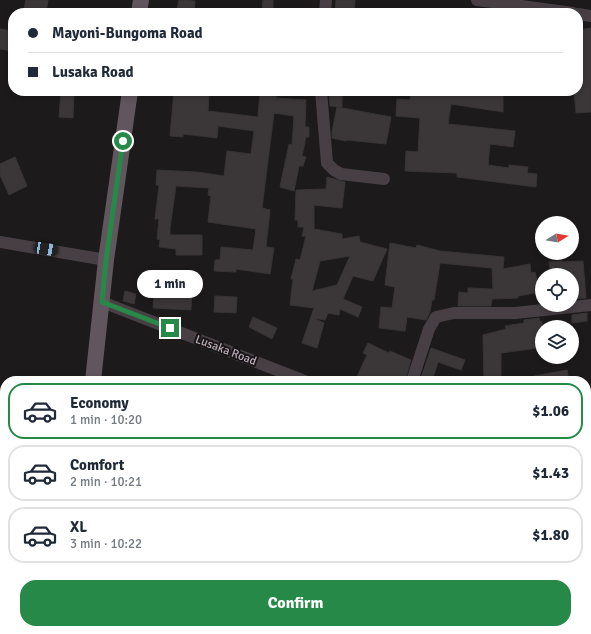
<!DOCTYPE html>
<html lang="en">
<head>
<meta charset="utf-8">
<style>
  body { margin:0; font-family:Signika,sans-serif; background:#f2f2f3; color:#1f2937; height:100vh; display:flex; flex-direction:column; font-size:15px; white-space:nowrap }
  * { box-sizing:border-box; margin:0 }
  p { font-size:13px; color:#747a83 }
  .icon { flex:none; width:22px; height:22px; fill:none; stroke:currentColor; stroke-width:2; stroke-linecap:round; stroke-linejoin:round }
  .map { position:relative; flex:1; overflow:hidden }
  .sheet { position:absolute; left:0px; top:376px; width:591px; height:258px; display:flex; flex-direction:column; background:#fff; border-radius:16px 16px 0 0; box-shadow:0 2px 6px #0003 }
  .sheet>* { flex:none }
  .guide { position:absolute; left:8px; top:8px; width:575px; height:88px; border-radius:16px; box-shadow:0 2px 6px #0003; display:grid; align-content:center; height:88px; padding:0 20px; background:#fff }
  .needle { width:26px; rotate:79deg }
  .controls { position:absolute; left:535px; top:216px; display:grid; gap:8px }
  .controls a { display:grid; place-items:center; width:44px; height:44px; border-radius:50%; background:#fff; box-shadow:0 2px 6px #0003; font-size:20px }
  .end { position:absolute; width:18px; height:18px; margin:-9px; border:5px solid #278948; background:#fff; box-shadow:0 0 0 2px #fff }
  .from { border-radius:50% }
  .bubble { position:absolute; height:28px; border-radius:14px; background:#fff; box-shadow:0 2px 6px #0003; font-size:13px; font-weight:700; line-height:28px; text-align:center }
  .car { position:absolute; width:12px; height:24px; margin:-12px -6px; border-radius:5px; box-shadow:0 0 3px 1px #0007; background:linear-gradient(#222 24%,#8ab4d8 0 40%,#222 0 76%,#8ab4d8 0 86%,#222 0) }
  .guide b { display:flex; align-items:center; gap:14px; height:38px; font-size:15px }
  .guide b+b { border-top:1px solid #e0e1e3 }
  .guide i { width:10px; height:10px; background:#1f2937 }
  ul { padding:7px 0 0; list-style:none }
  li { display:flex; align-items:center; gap:12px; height:56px; margin:0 8px 6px; padding:0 12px; border:2px solid #e0e1e3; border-radius:16px }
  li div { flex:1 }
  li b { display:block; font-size:15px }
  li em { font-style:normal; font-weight:700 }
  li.current { border-color:#278948 }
  li>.icon { width:36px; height:36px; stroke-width:1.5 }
  .primary-button { display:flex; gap:8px; margin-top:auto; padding:8px 20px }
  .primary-button a { flex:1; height:46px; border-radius:16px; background:#278948; color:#fff; font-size:16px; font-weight:700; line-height:46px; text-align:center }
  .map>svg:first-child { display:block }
</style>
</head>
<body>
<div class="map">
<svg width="591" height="634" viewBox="0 0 591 634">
  <rect width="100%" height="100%" fill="#1c1a1b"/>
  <!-- building -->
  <g fill="#3b3739" stroke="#383436" fill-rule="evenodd">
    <path d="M26 0H48L46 13H23Z"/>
    <path d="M179 0 195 1 194 12 177 10Z"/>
    <path d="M263 0H273V12L262 11Z"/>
    <path d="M336 0H355L354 13H335Z"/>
    <path d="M591 28V112L576 113 574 91H578V30Z"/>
    <path d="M0 29 13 31V51L0 49Z"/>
    <path d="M61 91H74L73 118 59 117Z"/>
    <path d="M260 91H274L273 96H276V98L306 100 305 127H309V137H306L302 156 306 157 303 166H299L294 191 280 187 289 144 292 145 294 116 274 113 262 208 270 210 266 247 274 248 270 274 236 269V272L214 271 215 260H220L221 247 253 250 256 229 208 222 211 196 208 195 209 188 176 186 170 228V235H202V255H176V249L159 247 160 240 157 239 159 219H155L159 185H156L157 170 197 172 224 176 227 151 251 154 254 131 218 126 217 138 183 134V137L170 136 174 92 209 94 208 111 258 117Z"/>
    <path d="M329 91H342V107L330 106Z"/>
    <path d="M411 91H503V112L451 104 448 124 515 131 513 147 490 144 488 165 509 168V165L528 167 527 173 537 174 536 187 457 177V173L405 171 406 151 418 152 420 118 396 116 397 99 410 100Z"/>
    <path d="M337 107 391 117 386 144 347 140 346 141 332 138V132Z"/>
    <path d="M15 157 27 186 9 195 0 175V164Z"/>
    <path d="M327 177 345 182 342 208 314 205V229L342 234V239L359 236 360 242 387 249 373 281 353 276 343 299 362 307 358 317 340 309 339 315 328 313 325 320 313 318 324 323 317 348 302 343 314 308 290 305 293 279H291L296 259 300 260 306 236H302L304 227H298V220H295L296 190 326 189ZM350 256 337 285 312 291 320 261Z"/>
    <path d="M390 243 416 248 417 245 440 251 504 257 503 269 530 264 531 273 535 272 538 285 534 286 535 293 518 296V298L492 299 491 306H458L459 292 468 293V288L493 289 492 268 440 263 434 300H432L430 312 426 320 407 317 405 331 379 328 381 307 392 308 395 287 385 285Z"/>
    <path d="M562 261V262L583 261 586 298 572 299V275H551L549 262Z"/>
    <path d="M156 276 169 277V282L183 283 182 288 192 289 191 310 153 308Z"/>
    <path d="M125 291 136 294 134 304 123 301Z"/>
    <path d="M215 296 237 297 236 313 214 312Z"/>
    <path d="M587 313V321L572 323V315Z"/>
    <path d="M253 317 277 328 272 339 249 327Z"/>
    <path d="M539 318 540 322 542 321V345L537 346 538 348 501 353V381H484L483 335 506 329 505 326 524 323V320Z"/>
    <path d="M368 343 389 353 390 351 411 360 405 381H355L367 355 363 353Z"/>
    <path d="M431 348 465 360 461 370 438 362 432 381H420Z"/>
    <path d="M567 370 569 381H534V376Z"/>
  </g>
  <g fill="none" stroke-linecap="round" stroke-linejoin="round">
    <!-- minor -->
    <g stroke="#473f44" stroke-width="12">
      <path d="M477 0 573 13"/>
      <path d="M325 13 326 0"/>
      <path d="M578 14 591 16"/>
      <path d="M321 91 327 163 334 170 341 174 384 179"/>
      <path d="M0 242 106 260"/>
      <path d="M102 302 305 381"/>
      <path d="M412 381 429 329 436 317 454 313H515L591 305"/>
      <path d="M586 493 591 495"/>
      <path d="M425 629 426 634"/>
      <path d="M451 629 462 634"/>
      <path d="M216 634V629"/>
    </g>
    <!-- major -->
    <g stroke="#61565d" stroke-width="16">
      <path d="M139 13 141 0"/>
      <path d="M93 381 106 260 130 91"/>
      <path d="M0 577 5 574"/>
    </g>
    <!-- rail -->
    <g stroke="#61565e" stroke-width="3" stroke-dasharray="5 4" stroke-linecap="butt">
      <path d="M0 396 5 398"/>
      <path d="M586 628 591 630"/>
    </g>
  </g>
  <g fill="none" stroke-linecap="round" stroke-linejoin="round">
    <!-- route -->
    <path stroke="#278948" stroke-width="5" d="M123 141 106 260 102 302 170 328"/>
  </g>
  <g text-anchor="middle" stroke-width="4" stroke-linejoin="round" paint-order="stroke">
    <!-- street labels -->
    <g font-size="12" fill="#bdabb8" stroke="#171516">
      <text transform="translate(226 350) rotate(21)" y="4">Lusaka Road</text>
    </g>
  </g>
</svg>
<div class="controls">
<a><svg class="needle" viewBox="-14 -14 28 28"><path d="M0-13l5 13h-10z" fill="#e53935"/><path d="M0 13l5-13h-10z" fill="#747a83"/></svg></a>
<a><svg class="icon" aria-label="locate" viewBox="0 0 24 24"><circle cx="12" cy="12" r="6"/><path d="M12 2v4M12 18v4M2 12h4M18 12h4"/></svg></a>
<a><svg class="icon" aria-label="layers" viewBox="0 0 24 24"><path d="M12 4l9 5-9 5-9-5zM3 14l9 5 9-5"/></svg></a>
</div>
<i class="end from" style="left:123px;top:141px"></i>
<i class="end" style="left:170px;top:328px"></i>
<div class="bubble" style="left:137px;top:270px;width:66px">1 min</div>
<i class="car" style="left:46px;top:249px;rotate:100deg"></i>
<div class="guide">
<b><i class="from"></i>Mayoni-Bungoma Road</b>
<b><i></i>Lusaka Road</b>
</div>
<section class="sheet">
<ul>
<li class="current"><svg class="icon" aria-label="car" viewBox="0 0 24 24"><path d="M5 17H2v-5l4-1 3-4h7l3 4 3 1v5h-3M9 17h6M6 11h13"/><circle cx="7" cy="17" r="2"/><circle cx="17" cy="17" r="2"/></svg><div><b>Economy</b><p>1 min · 10:20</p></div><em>$1.06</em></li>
<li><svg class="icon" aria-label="car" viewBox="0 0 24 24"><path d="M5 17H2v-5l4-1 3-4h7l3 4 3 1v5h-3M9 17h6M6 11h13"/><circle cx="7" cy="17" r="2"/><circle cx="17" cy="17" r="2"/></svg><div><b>Comfort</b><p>2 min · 10:21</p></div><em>$1.43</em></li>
<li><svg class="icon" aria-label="car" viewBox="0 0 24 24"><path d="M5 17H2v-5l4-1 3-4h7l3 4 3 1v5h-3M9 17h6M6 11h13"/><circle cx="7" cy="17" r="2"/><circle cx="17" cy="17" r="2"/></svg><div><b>XL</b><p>3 min · 10:22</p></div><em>$1.80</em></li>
</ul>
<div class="primary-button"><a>Confirm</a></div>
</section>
</div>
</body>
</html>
